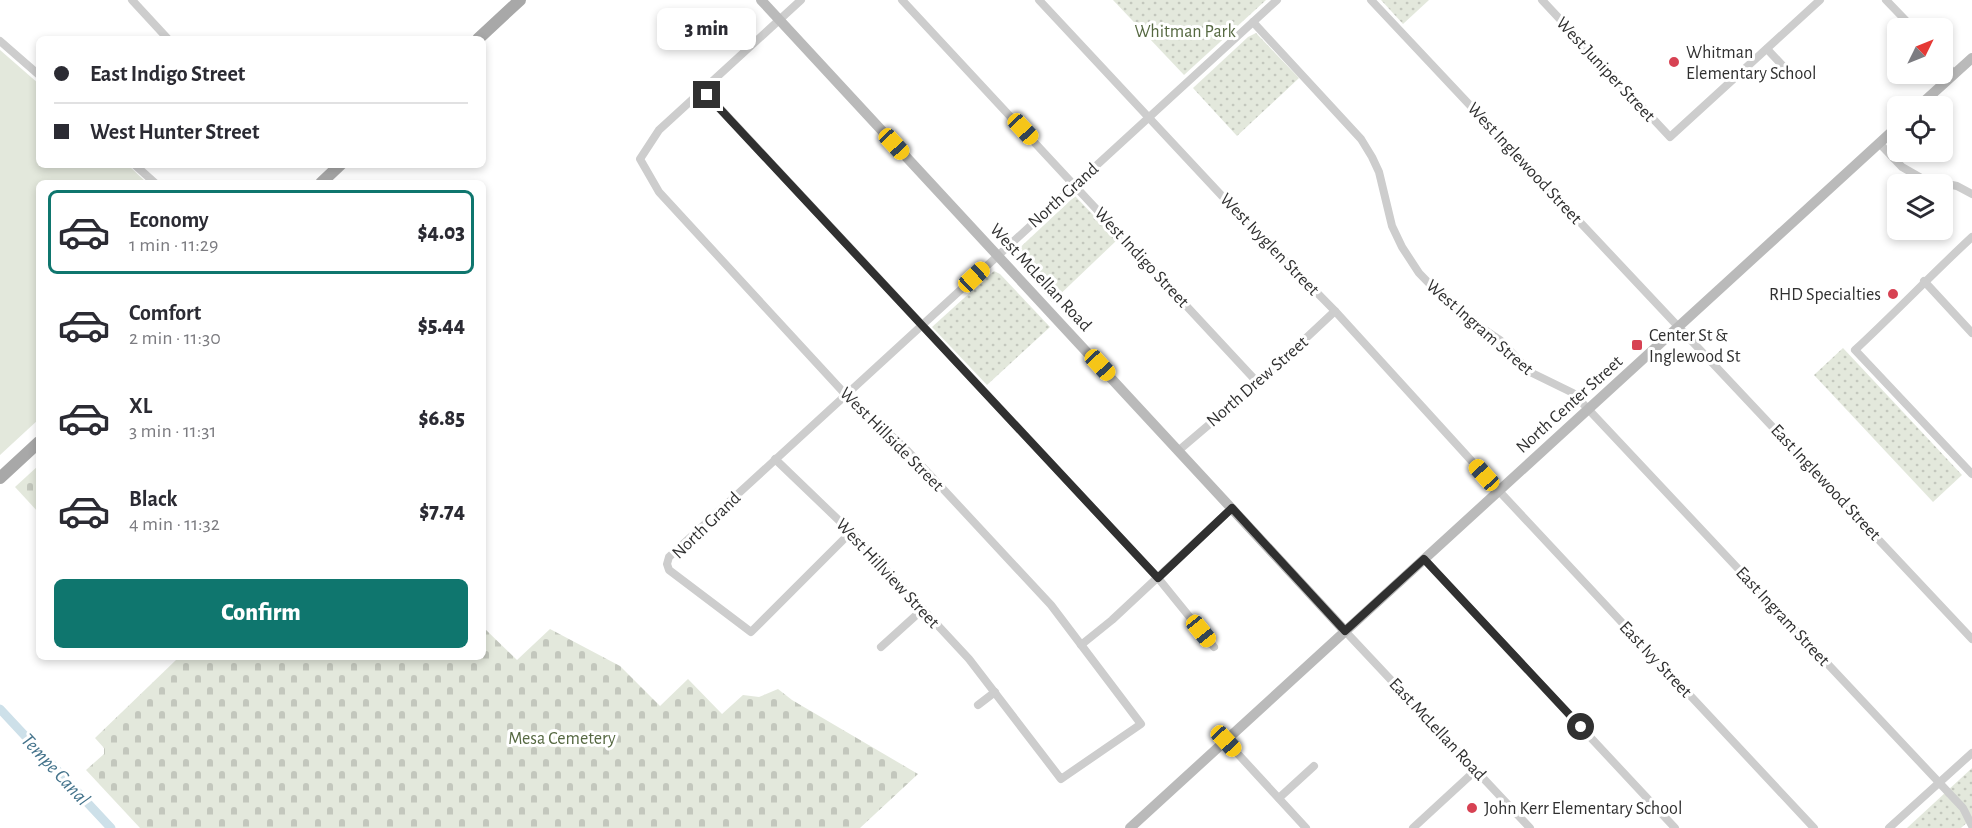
<!DOCTYPE html>
<html lang="en">
<head>
<meta charset="utf-8">
<style>
  body { margin:0; font-family:"Alegreya Sans",sans-serif; background:#f2f2f3; color:#2b2b33; height:100vh; display:flex; flex-direction:column; font-size:22px; white-space:nowrap }
  * { box-sizing:border-box; margin:0 }
  p { font-size:20px; color:#7c7c81 }
  .icon { flex:none; width:33px; height:33px; fill:none; stroke:currentColor; stroke-width:2; stroke-linecap:round; stroke-linejoin:round }
  .map { position:relative; flex:1; overflow:hidden }
  .sheet { position:absolute; left:36px; top:180px; width:450px; height:480px; display:flex; flex-direction:column; background:#fff; border-radius:9px; box-shadow:0 3px 9px #0003 }
  .sheet>* { flex:none }
  .guide { position:absolute; left:36px; top:36px; width:450px; height:132px; border-radius:9px; box-shadow:0 3px 9px #0003; display:grid; align-content:center; height:132px; padding:0 18px; background:#fff }
  .needle { width:39px; rotate:47deg }
  .tools { position:absolute; left:1887px; top:18px; display:grid; gap:12px }
  .tools a { display:grid; place-items:center; width:66px; height:66px; border-radius:9px; background:#fff; box-shadow:0 3px 9px #0003; font-size:30px }
  .end { position:absolute; width:27px; height:27px; margin:-14px; border:8px solid #303030; background:#fff; box-shadow:0 0 0 3px #fff }
  .from { border-radius:50% }
  .bubble { position:absolute; height:42px; border-radius:9px; background:#fff; box-shadow:0 3px 9px #0003; font-size:20px; font-weight:800; line-height:42px; text-align:center }
  .car { position:absolute; width:18px; height:36px; margin:-18px -9px; border-radius:8px; box-shadow:0 0 4px 2px #0007; background:linear-gradient(#f5c518 24%,#345 0 40%,#f5c518 0 76%,#345 0 86%,#f5c518 0) }
  .guide b { display:flex; align-items:center; gap:21px; height:57px; font-size:22px }
  .guide b+b { border-top:2px solid #e1e1e2 }
  .guide i { width:15px; height:15px; background:#2b2b33 }
  ul { padding:10px 0 0; list-style:none }
  li { display:flex; align-items:center; gap:18px; height:84px; margin:0 12px 9px; padding:0 6px; border:3px solid transparent; border-radius:9px }
  li div { flex:1 }
  li b { display:block; font-size:22px }
  li em { font-style:normal; font-weight:800 }
  li.active { border-color:#0f766e }
  li>.icon { width:54px; height:54px; stroke-width:1.5 }
  .cta { display:flex; gap:12px; margin-top:auto; padding:12px 18px }
  .cta a { flex:1; height:69px; border-radius:9px; background:#0f766e; color:#fff; font-size:24px; font-weight:800; line-height:69px; text-align:center }
  .map>svg:first-child { display:block }
</style>
</head>
<body>
<div class="map">
<svg width="1972" height="828" viewBox="0 0 1972 828">
  <defs>
    <pattern id="cemetery-stones" width="16" height="16" patternUnits="userSpaceOnUse" patternTransform="scale(1.5)"><rect width="16" height="16" fill="#e3e8dc"/><path d="M2 7V4a2 2 0 0 1 4 0v3zM10 15v-3a2 2 0 0 1 4 0v3z" fill="#c3c7bd"/></pattern>
    <pattern id="park-dots" width="8" height="8" patternUnits="userSpaceOnUse" patternTransform="scale(1.5)"><rect width="8" height="8" fill="#e3e8dc"/><path d="M2 2h.1M6 6h.1" fill="none" stroke="#c3c7bd" stroke-width="1.8" stroke-linecap="round"/></pattern>
  </defs>
  <rect width="100%" height="100%" fill="#fff"/>
  <!-- grass -->
  <path fill="#e3e8dc" d="M0 50 39 84V165H128L147 183H39V419L0 455Z"/>
  <!-- cemetery -->
  <g fill="url(#cemetery-stones)">
    <path d="M39 465V513L15 487Z"/>
    <path d="M483 627 517 660 550 629 620 666 660 706 688 679 722 714 743 695 759 697 778 689 792 700 918 774 860 828H140L86 770 104 754V748L95 738 176 660 173 657H483Z"/>
  </g>
  <!-- park -->
  <g fill="url(#park-dots)">
    <path d="M1113 0H1266L1184 75Z"/>
    <path d="M1381 0H1429L1403 24Z"/>
    <path d="M1256 33 1299 78 1237 136 1193 88 1248 37Z"/>
    <path d="M1075 196 1117 240 1052 302 1015 259 1014 253Z"/>
    <path d="M994 271 1000 274 1050 327 987 385 932 327Z"/>
    <path d="M1843 348 1962 475 1933 502 1814 375Z"/>
    <path d="M1972 768V818L1961 828H1907Z"/>
  </g>
  <g fill="none" stroke-linecap="round" stroke-linejoin="round">
    <!-- canal -->
    <path stroke="#cde0e9" stroke-width="9" d="M0 709 111 828"/>
    <!-- street -->
    <g stroke="#cdcdcd" stroke-width="8">
      <path d="M132 0 168 39"/>
      <path d="M902 0 1258 383"/>
      <path d="M1039 0 1222 196 1335 311 1499 491 1814 828"/>
      <path d="M1371 0 1972 639"/>
      <path d="M1542 0 1670 137 1820 0"/>
      <path d="M1886 0 1913 28"/>
      <path d="M1253 22 1361 139 1372 157 1379 172 1392 226 1402 247 1419 273 1455 310 1500 340 1530 372 1573 393 1963 808 1972 826"/>
      <path d="M0 41 39 75"/>
      <path d="M1767 49 1783 66"/>
      <path d="M1942 61 1955 74"/>
      <path d="M703 90 1158 578 1214 647"/>
      <path d="M1879 143 1902 167 1923 179 1957 186 1972 194"/>
      <path d="M135 165 155 183"/>
      <path d="M1972 237C1932 274 1895 313 1855 350L1972 474"/>
      <path d="M1924 281 1972 333"/>
      <path d="M1178 451 1258 383 1335 311"/>
      <path d="M775 459 851 532 969 659 1061 779 1141 724 1051 605 904 447 846 395 659 192 640 159 659 130 801 0"/>
      <path d="M851 532 751 632 669 570 667 564 669 557 1277 0"/>
      <path d="M1424 559 1675 828"/>
      <path d="M1345 631 1530 828"/>
      <path d="M1081 645 1112 620 1232 508"/>
      <path d="M881 647 923 609"/>
      <path d="M978 705 995 692"/>
      <path d="M1226 741 1306 828"/>
      <path d="M1279 798 1314 766"/>
      <path d="M1413 828 1476 770"/>
      <path d="M1889 828 1972 753"/>
    </g>
    <!-- secondary -->
    <g stroke="#bababa" stroke-width="10">
      <path d="M761 0 1345 631"/>
      <path d="M1919 106 1972 58"/>
      <path d="M1130 828 1898 126"/>
    </g>
    <!-- primary -->
    <g stroke="#a8a8a8" stroke-width="12">
      <path d="M478 39 520 0"/>
      <path d="M321 183 340 165"/>
      <path d="M0 478 39 442"/>
    </g>
  </g>
  <g fill="none" stroke-linecap="round" stroke-linejoin="round">
    <!-- route -->
    <path stroke="#303030" stroke-width="8" d="M707 95 1158 578 1232 508 1345 631 1424 559 1581 727"/>
  </g>
  <!-- markers -->
  <g fill="#d74253" stroke="#fff" stroke-width="2">
    <circle cx="1674" cy="62" r="6"/>
    <circle cx="1893" cy="294" r="6"/>
    <rect x="1631" y="339" width="12" height="12" rx="3"/>
    <circle cx="1472" cy="808" r="6"/>
  </g>
  <g text-anchor="middle" stroke-width="6" stroke-linejoin="round" paint-order="stroke">
    <!-- park labels -->
    <g font-size="18" fill="#556841" stroke="#fff">
      <text x="1185" y="37">Whitman Park</text>
      <text x="562" y="744">Mesa Cemetery</text>
    </g>
    <!-- poi labels -->
    <g font-size="18" fill="#303030" stroke="#fff" text-anchor="start">
      <text x="1686" y="58">Whitman<tspan x="1686" dy="21">Elementary School</tspan></text>
      <text x="1881" y="300" text-anchor="end">RHD Specialties</text>
      <text x="1649" y="341">Center St &amp;<tspan x="1649" dy="21">Inglewood St</tspan></text>
      <text x="1484" y="814">John Kerr Elementary School</text>
    </g>
    <!-- street labels -->
    <g font-size="18" fill="#303030" stroke="#fff">
      <text transform="translate(1606 69) rotate(47)" y="6">West Juniper Street</text>
      <text transform="translate(1525 163) rotate(47)" y="6">West Inglewood Street</text>
      <text transform="translate(1063 195) rotate(-42)" y="6">North Grand</text>
      <text transform="translate(1270 244) rotate(46)" y="6">West Ivyglen Street</text>
      <text transform="translate(1142 257) rotate(47)" y="6">West Indigo Street</text>
      <text transform="translate(1041 277) rotate(47)" y="6">West McLellan Road</text>
      <text transform="translate(1480 327) rotate(41)" y="6">West Ingram Street</text>
      <text transform="translate(1257 381) rotate(-41)" y="6">North Drew Street</text>
      <text transform="translate(1569 404) rotate(-42)" y="6">North Center Street</text>
      <text transform="translate(892 439) rotate(45)" y="6">West Hillside Street</text>
      <text transform="translate(1826 482) rotate(47)" y="6">East Inglewood Street</text>
      <text transform="translate(706 525) rotate(-44)" y="6">North Grand</text>
      <text transform="translate(888 573) rotate(47)" y="6">West Hillview Street</text>
      <text transform="translate(1783 616) rotate(47)" y="6">East Ingram Street</text>
      <text transform="translate(1656 659) rotate(47)" y="6">East Ivy Street</text>
      <text transform="translate(1438 729) rotate(47)" y="6">East McLellan Road</text>
    </g>
    <!-- water labels -->
    <g font-size="20" font-style="italic" fill="#44738b" stroke="#fff">
      <text transform="translate(56 769) rotate(47)" y="7">Tempe Canal</text>
    </g>
  </g>
</svg>
<div class="tools">
<a><svg class="needle" viewBox="-14 -14 28 28"><path d="M0-13l5 13h-10z" fill="#e53935"/><path d="M0 13l5-13h-10z" fill="#7c7c81"/></svg></a>
<a><svg class="icon" aria-label="locate" viewBox="0 0 24 24"><circle cx="12" cy="12" r="6"/><path d="M12 2v4M12 18v4M2 12h4M18 12h4"/></svg></a>
<a><svg class="icon" aria-label="layers" viewBox="0 0 24 24"><path d="M12 4l9 5-9 5-9-5zM3 14l9 5 9-5"/></svg></a>
</div>
<i class="end from" style="left:1581px;top:727px"></i>
<i class="end" style="left:707px;top:95px"></i>
<div class="bubble" style="left:657px;top:8px;width:99px">3 min</div>
<i class="car" style="left:1023px;top:129px;rotate:137deg"></i>
<i class="car" style="left:894px;top:144px;rotate:137deg"></i>
<i class="car" style="left:974px;top:277px;rotate:47deg"></i>
<i class="car" style="left:1100px;top:365px;rotate:137deg"></i>
<i class="car" style="left:1484px;top:475px;rotate:318deg"></i>
<i class="car" style="left:1201px;top:631px;rotate:141deg"></i>
<i class="car" style="left:1226px;top:741px;rotate:137deg"></i>
<div class="guide">
<b><i class="from"></i>East Indigo Street</b>
<b><i></i>West Hunter Street</b>
</div>
<section class="sheet">
<ul>
<li class="active"><svg class="icon" aria-label="car" viewBox="0 0 24 24"><path d="M5 17H2v-5l4-1 3-4h7l3 4 3 1v5h-3M9 17h6M6 11h13"/><circle cx="7" cy="17" r="2"/><circle cx="17" cy="17" r="2"/></svg><div><b>Economy</b><p>1 min · 11:29</p></div><em>$4.03</em></li>
<li><svg class="icon" aria-label="car" viewBox="0 0 24 24"><path d="M5 17H2v-5l4-1 3-4h7l3 4 3 1v5h-3M9 17h6M6 11h13"/><circle cx="7" cy="17" r="2"/><circle cx="17" cy="17" r="2"/></svg><div><b>Comfort</b><p>2 min · 11:30</p></div><em>$5.44</em></li>
<li><svg class="icon" aria-label="car" viewBox="0 0 24 24"><path d="M5 17H2v-5l4-1 3-4h7l3 4 3 1v5h-3M9 17h6M6 11h13"/><circle cx="7" cy="17" r="2"/><circle cx="17" cy="17" r="2"/></svg><div><b>XL</b><p>3 min · 11:31</p></div><em>$6.85</em></li>
<li><svg class="icon" aria-label="car" viewBox="0 0 24 24"><path d="M5 17H2v-5l4-1 3-4h7l3 4 3 1v5h-3M9 17h6M6 11h13"/><circle cx="7" cy="17" r="2"/><circle cx="17" cy="17" r="2"/></svg><div><b>Black</b><p>4 min · 11:32</p></div><em>$7.74</em></li>
</ul>
<div class="cta"><a>Confirm</a></div>
</section>
</div>
</body>
</html>
